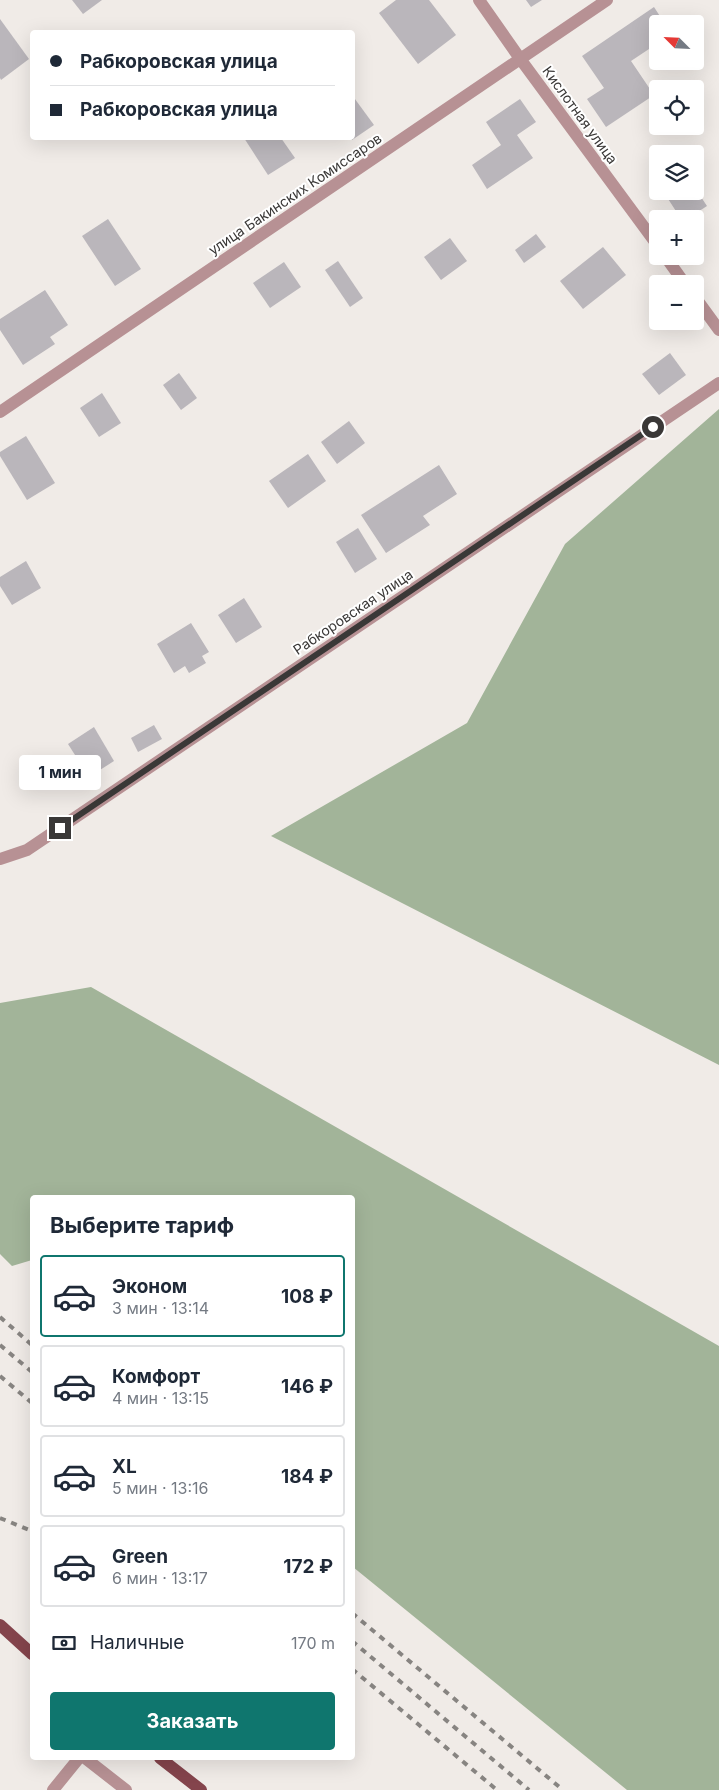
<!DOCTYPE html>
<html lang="ru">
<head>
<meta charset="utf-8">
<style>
  body { margin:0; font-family:Inter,sans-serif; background:#f2f2f3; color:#1f2937; height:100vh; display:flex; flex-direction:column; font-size:19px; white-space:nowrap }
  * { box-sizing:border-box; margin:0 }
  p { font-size:16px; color:#747a83 }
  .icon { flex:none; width:28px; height:28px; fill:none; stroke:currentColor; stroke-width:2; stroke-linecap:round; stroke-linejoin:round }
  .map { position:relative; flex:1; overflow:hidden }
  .drawer { position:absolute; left:30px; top:1195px; width:325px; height:565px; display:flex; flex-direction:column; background:#fff; border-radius:5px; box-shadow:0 5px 20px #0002 }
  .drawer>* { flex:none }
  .guide { position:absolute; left:30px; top:30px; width:325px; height:110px; border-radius:5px; box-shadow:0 5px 20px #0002; display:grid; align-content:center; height:110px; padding:0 20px; background:#fff }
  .needle { width:32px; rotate:294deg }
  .fabs { position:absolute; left:649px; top:15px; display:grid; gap:10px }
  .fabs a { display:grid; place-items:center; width:55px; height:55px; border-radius:5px; background:#fff; box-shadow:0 5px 20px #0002; font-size:25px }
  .end { position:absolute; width:22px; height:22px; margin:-11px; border:6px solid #3a3837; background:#fff; box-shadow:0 0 0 2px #fff }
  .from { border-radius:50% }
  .bubble { position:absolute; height:35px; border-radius:5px; background:#fff; box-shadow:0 5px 20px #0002; font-size:16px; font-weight:700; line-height:35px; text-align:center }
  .guide b { display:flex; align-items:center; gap:18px; height:48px; font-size:19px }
  .guide b+b { border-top:1px solid #e0e1e3 }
  .guide i { width:12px; height:12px; background:#1f2937 }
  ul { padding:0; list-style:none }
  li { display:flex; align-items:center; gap:15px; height:82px; margin:0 10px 8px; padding:0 10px; border:2px solid #e0e1e3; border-radius:5px }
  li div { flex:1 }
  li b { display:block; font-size:19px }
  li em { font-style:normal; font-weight:700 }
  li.on { border-color:#0f766e }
  li>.icon { width:45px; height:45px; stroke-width:1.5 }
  h2 { padding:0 20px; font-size:22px; line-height:60px }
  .pay { display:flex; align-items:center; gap:12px; height:55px; padding:0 20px; font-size:19px }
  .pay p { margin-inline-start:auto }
  .button { display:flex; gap:10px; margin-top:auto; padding:10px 20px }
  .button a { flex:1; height:58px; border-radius:5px; background:#0f766e; color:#fff; font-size:20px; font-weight:700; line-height:58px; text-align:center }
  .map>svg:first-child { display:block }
</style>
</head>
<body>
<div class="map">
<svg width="719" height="1790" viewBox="0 0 719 1790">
  <rect width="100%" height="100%" fill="#f0ebe7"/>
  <!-- forest -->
  <g fill="#a2b499">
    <path d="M719 409V1065L271 836 467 723 565 544Z"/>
    <path d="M91 987 719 1346V1790H627L353 1567 352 1198H32V1260L12 1266 0 1254V1003Z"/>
  </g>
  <!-- building -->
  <g fill="#bab6bb">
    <path d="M72 0H102L83 14Z"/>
    <path d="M396 0H429L456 35 418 64 379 13Z"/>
    <path d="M526 0H542L531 7Z"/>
    <path d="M654 7 665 24H658V43L631 61 654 95 606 127 587 99 604 88 582 56Z"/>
    <path d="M0 19 29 59 1 80 0 78Z"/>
    <path d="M352 95 374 125 352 140Z"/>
    <path d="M520 99 536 122 517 135 533 158 487 189 472 165 501 145 486 122Z"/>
    <path d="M244 138H281L295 158 268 175Z"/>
    <path d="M695 188 707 206 687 219H681L663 191H695Z"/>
    <path d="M108 219 141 269 115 286 82 236Z"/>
    <path d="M536 234 546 247 524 263 515 250Z"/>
    <path d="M450 238 467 261 441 280 424 257Z"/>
    <path d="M603 247 626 275 583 309 560 281Z"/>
    <path d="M338 261 363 298 350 307 325 270Z"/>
    <path d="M284 262 301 287 270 308 253 283Z"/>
    <path d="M45 290 68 325 50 337 55 344 23 365 0 330V319Z"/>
    <path d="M670 353 686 375 659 395 642 374Z"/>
    <path d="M179 373 197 398 181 410 163 385Z"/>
    <path d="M102 393 121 423 99 437 80 408Z"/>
    <path d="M349 421 365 443 337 464 321 442Z"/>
    <path d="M26 436 55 483 27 500 0 456V452Z"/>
    <path d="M308 454 326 481 288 508 269 481Z"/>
    <path d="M439 465 457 494 423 516 430 525 386 553 361 515Z"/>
    <path d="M358 528 377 559 355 573 336 542Z"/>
    <path d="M26 561 41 588 12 605 0 586V577Z"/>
    <path d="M244 598 262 627 236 643 218 615Z"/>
    <path d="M191 623 209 652 202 656 206 663 189 673 185 666 174 673 157 644Z"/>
    <path d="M154 725 162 739 138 752 131 738Z"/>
    <path d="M94 727 114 761 89 777 68 744Z"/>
  </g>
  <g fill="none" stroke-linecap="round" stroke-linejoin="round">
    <!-- minor -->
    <g stroke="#b79194" stroke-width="12">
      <path d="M479 0 521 60 658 246"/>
      <path d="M665 256 685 284"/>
      <path d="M695 297 719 330"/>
      <path d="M0 412 607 0"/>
      <path d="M0 859 27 850 719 383"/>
      <path d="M85 1758 126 1790"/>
      <path d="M53 1790 79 1758"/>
    </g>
    <!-- major -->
    <g stroke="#84444c" stroke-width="12">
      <path d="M0 1625 32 1654"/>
      <path d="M160 1758 201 1790"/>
    </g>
    <!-- rail -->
    <g stroke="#878481" stroke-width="4" stroke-dasharray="6 6" stroke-linecap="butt">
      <path d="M0 1317 32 1345"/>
      <path d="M0 1345 32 1372"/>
      <path d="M0 1376 32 1403"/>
      <path d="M0 1518 32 1531"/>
      <path d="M352 1613 563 1790"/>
      <path d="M352 1641 529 1790"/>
      <path d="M352 1669 497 1790"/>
    </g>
  </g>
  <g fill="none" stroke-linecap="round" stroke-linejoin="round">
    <!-- route -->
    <path stroke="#3a3837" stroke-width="6" d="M60 828 653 427"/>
  </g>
  <g text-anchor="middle" stroke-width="4" stroke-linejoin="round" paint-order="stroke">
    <!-- street labels -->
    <g font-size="14" fill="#3a3837" stroke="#fff">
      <text transform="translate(580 115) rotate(54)" y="5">Кислотная улица</text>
      <text transform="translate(295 194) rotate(-34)" y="5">улица Бакинских Комиссаров</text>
      <text transform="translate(353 612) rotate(-34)" y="5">Рабкоровская улица</text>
    </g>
  </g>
</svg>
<div class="fabs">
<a><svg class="needle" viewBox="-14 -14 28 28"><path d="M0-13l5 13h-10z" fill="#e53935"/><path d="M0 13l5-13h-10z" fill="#747a83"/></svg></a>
<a><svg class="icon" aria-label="locate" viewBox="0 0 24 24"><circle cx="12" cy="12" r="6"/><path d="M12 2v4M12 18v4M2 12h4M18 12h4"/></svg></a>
<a><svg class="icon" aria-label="layers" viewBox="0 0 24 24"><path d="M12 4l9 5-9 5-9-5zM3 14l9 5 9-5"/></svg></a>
<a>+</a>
<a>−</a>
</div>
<i class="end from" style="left:653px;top:427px"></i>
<i class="end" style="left:60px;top:828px"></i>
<div class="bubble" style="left:19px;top:755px;width:82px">1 мин</div>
<div class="guide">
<b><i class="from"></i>Рабкоровская улица</b>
<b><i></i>Рабкоровская улица</b>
</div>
<section class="drawer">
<h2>Выберите тариф</h2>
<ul>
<li class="on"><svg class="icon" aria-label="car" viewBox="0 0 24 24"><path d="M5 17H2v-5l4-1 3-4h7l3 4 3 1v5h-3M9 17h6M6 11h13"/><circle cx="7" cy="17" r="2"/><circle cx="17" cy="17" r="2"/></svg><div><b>Эконом</b><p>3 мин · 13:14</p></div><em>108 ₽</em></li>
<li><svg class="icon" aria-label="car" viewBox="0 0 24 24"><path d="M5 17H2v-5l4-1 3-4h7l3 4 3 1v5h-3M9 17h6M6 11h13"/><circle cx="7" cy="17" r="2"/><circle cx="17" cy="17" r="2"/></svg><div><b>Комфорт</b><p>4 мин · 13:15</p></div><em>146 ₽</em></li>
<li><svg class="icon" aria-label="car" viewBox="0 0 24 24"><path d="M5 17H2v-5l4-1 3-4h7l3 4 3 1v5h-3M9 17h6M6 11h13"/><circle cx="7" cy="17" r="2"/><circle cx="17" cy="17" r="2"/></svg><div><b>XL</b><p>5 мин · 13:16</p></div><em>184 ₽</em></li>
<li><svg class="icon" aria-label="car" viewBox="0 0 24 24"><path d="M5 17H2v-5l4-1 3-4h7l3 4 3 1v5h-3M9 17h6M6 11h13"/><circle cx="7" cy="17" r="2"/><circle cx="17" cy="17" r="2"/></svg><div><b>Green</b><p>6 мин · 13:17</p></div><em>172 ₽</em></li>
</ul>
<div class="pay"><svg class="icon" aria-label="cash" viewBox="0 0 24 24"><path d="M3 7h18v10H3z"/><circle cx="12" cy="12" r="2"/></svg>Наличные<p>170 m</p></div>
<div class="button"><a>Заказать</a></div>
</section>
</div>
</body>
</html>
